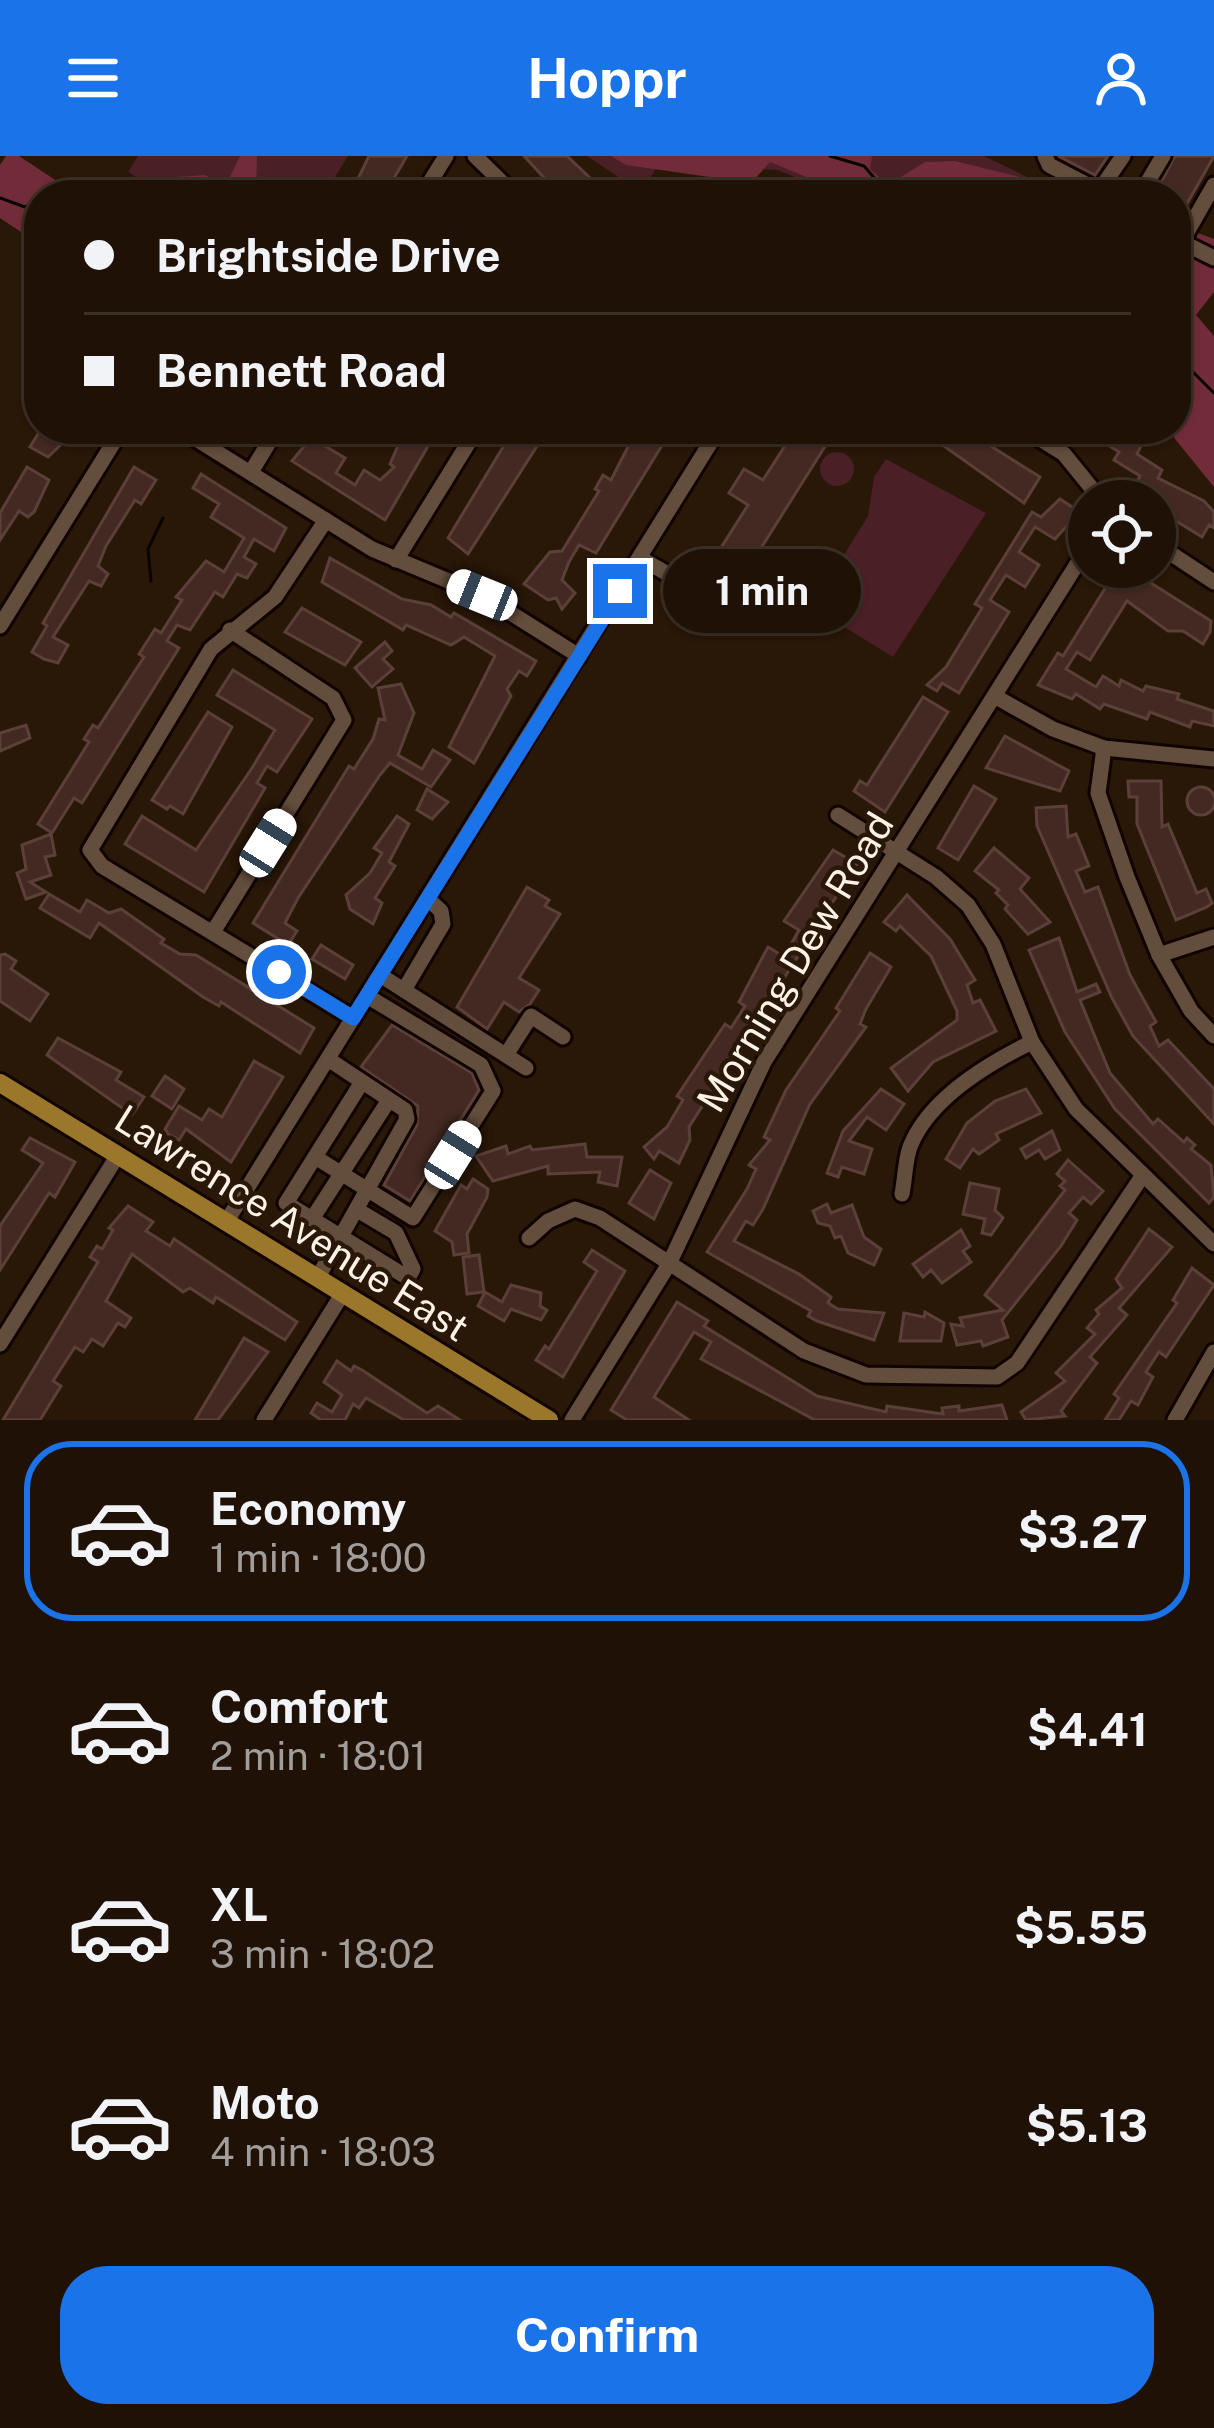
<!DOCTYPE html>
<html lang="en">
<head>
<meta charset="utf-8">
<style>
  body { margin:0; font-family:"Public Sans",sans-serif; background:#2c1f13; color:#f1f3f6; height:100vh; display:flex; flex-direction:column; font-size:45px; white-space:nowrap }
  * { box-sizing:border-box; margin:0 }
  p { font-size:39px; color:#a19d9a }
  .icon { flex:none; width:66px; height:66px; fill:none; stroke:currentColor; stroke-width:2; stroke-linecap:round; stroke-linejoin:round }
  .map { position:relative; height:1264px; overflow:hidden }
  .details { display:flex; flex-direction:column; background:#1f1105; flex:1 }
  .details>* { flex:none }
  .hud { position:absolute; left:24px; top:24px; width:1167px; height:264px; border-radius:48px; box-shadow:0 3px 9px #0004,0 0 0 3px #3c3127; display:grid; align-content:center; height:264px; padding:0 60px; background:#1f1105 }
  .fabs { position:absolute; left:1068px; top:324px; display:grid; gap:24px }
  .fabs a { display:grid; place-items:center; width:108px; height:108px; border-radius:50%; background:#1f1105; box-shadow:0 3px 9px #0004,0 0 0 3px #3c3127; font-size:60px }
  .end { position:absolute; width:54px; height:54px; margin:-27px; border:15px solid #1a73e8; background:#fff; box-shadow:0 0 0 6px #fff }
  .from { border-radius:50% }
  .bubble { position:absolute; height:84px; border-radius:42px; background:#1f1105; box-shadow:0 3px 9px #0004,0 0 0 3px #3c3127; font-size:39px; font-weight:700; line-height:84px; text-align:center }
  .car { position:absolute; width:36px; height:72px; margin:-36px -18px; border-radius:15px; box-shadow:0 0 9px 3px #0007; background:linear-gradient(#fff 24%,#345 0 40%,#fff 0 76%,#345 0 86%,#fff 0) }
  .hud b { display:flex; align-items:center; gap:42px; height:114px; font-size:45px }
  .hud b+b { border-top:3px solid #3c3127 }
  .hud i { width:30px; height:30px; background:#f1f3f6 }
  ul { padding:21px 0 0; list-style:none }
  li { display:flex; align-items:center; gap:36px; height:180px; margin:0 24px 18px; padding:0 36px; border:6px solid transparent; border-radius:48px }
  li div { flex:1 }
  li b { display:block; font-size:45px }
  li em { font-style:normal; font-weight:700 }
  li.selected { border-color:#1a73e8 }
  li>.icon { width:108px; height:108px; stroke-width:1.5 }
  .cta { display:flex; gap:24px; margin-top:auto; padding:24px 60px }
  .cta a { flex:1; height:138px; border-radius:48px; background:#1a73e8; color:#fff; font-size:48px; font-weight:700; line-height:138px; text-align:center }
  header { display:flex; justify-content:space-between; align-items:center; height:156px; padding:0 60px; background:#1a73e8; color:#fff; font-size:54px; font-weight:700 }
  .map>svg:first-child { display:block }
</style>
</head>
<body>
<header><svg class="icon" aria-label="menu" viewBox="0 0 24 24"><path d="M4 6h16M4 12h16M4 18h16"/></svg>Hoppr<svg class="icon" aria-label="person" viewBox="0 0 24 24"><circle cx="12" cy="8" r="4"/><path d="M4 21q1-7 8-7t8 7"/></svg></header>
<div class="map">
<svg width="1214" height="1264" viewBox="0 0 1214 1264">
  <rect width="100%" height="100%" fill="#291707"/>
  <!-- green -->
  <g fill="#4b1f26">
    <path d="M138 0H348L327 34 333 39H164L128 16Z"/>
    <path d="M587 0H984L1064 39H862L843 32 838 39 778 14 659 8 641 36Z"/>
    <circle cx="837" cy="313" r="17"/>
    <path d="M886 303 986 357 893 501 812 451 868 360 874 321Z"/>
  </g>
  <!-- forest -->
  <g fill="#722c39">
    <path d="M6 0H19L78 39H39V88L0 62V9Z"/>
    <path d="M240 0H257L256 38 157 39 132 24 205 19 226 29Z"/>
    <path d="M611 0H872L870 13 888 29 925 6 955 5 1094 39H850L770 6 751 27 626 9Z"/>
    <path d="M1176 69 1214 83V136L1196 159 1214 180V331L1167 273H1176Z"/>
  </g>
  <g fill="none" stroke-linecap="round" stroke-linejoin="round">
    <!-- stream -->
    <g stroke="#070500" stroke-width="3">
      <path d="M830 0 864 10 889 39"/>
      <path d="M0 42 25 51 39 46"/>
      <path d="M1176 199 1214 237"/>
      <path d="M151 425 148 393 163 362"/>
    </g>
  </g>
  <!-- building -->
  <g fill="#432922" stroke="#5b4039" stroke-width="3">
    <path d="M369 0H407L384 39H350Z"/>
    <path d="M524 0H567L608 39H560Z"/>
    <path d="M1058 0H1108L1095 19Z"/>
    <path d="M1175 0H1214L1176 67V39H1154Z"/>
    <path d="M41 273H66L73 277 48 301 30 291Z"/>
    <path d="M318 273H329L320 287 345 302 336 317 355 329 364 314 380 324 394 311 390 308 405 274 417 282 422 273H438L385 364 292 305Z"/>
    <path d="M514 273H548L468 398 448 382Z"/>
    <path d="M637 273H672L596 397 579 389 569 406 562 424 575 437 562 453 556 442 548 444 524 428 550 396 562 395 599 335 595 333 603 319 611 324Z"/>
    <path d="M787 273H836L734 435 705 417 748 349 729 337 744 313 763 324 788 285 782 281Z"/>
    <path d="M920 273 970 277 1040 321 1024 347Z"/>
    <path d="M1103 273H1126L1144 284 1137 298 1162 314 1158 322 1204 345 1214 356V372L1209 369 1202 381 1155 352 1153 339 1135 329 1140 320 1114 304 1119 296 1097 282Z"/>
    <path d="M27 311 49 324 34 356 28 361 19 355 0 384V357Z"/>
    <path d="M134 311 156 324 141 348 135 344 106 390 98 410 108 418 101 430 89 425 53 481 68 489 58 507 44 503 32 496 47 470 43 467Z"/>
    <path d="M201 318 286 372 274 395 254 383 244 401 256 408 247 422 237 418 223 441 215 436 190 474 177 469 167 485 179 492 82 647 74 642 52 677 38 668 89 586 84 583 93 569 98 572 144 501 139 498 155 473 161 477 182 444 176 441 206 405 224 416 244 382 211 361 219 348 193 332Z"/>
    <path d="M1060 343 1075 353 1072 364 1055 383 1035 371 1019 396 1039 409 1025 431 1006 419 990 444 1009 456 959 537 942 527 937 535 927 529 946 511 982 452 975 448 1032 356 1041 361Z"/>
    <path d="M330 402 402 443 431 449 451 461 454 457 536 505 527 520 519 515 507 533 511 540 474 607 449 591 495 500 464 481 451 489 406 469 403 474 322 426Z"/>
    <path d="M1102 411H1142L1143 422 1211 465 1210 476 1203 488 1183 475H1168L1127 445 1090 504 1077 496 1066 513 1096 531 1103 520 1119 530 1121 524 1143 535 1146 530 1179 538 1177 543 1214 555V570L1192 565 1190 571 1150 556 1147 563 1104 548 1100 553 1076 538 1072 543 1038 529 1058 497 1063 500 1114 418Z"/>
    <path d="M302 452 361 486 345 509 285 476Z"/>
    <path d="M385 486 392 495 383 503 393 513 372 531 355 512Z"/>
    <path d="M233 514 312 563 277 616 267 610 257 627 265 632 204 736 125 688 142 660 196 694 252 612 275 574 217 539Z"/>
    <path d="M401 528 414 557 398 599 422 613 433 594 450 604 431 631 390 607 380 619 298 742 285 767 297 775 288 789 253 767 349 610 354 613 373 583 379 563 385 564 378 532Z"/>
    <path d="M923 541 948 556 885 656 854 635 860 625 867 629Z"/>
    <path d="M208 556 232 571 183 658 170 650 167 653 152 644Z"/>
    <path d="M26 569 30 582 0 595V577Z"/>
    <path d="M1005 580 1069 615 1060 635 986 612Z"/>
    <path d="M1128 625H1161L1162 671 1168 668 1197 737 1206 733 1212 747 1207 751 1176 764 1137 668V641H1129Z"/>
    <path d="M974 630 996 643 958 704 938 692Z"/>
    <circle cx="1201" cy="645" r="14"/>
    <path d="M427 633 448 646 432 663 417 654Z"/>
    <path d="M1066 650 1068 681 1076 678 1089 710 1076 715 1085 736 1098 731 1130 819 1156 866 1150 870 1159 890 1168 884 1214 933V968L1133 880 1112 842 1037 670 1036 652Z"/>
    <path d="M397 660 409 668 389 706 395 710 375 742 382 747 373 768 350 753 346 739 370 717 382 697 374 692Z"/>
    <path d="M51 678 55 699 45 701 51 719 30 726 46 736 26 743 17 717 26 713 22 689Z"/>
    <path d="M994 692 1029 722 1020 733 1050 766 1028 778 1005 753 1008 749 996 737 999 734 975 715Z"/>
    <path d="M833 694 857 708 689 971 690 984 679 1007 659 995 654 1003 644 991 667 971 683 944 677 940 725 868 731 872 745 850 739 846 768 791 783 800 794 783 799 774 784 765Z"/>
    <path d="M527 731 549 744 545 750 560 758 519 822 539 834 530 848 519 856 504 846 487 873 457 851Z"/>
    <path d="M49 738 80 756 87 744 109 757 121 753 164 783 161 787 180 798 196 799 314 872 300 897 221 846 219 850 203 841 99 767 90 782 40 752Z"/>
    <path d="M907 739 950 783 975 824 967 829 973 847 980 844 996 875 933 906 908 935 891 912 957 864V855L931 800 900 770 896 775 884 766Z"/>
    <path d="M1059 782 1077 836 1096 828 1100 836 1080 844 1110 917 1153 968 1158 963 1184 986 1187 982 1195 989 1191 993 1211 1009 1214 1041 1209 1047 1115 953 1065 876 1029 794Z"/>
    <path d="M321 789 353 809 345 823 312 803Z"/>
    <path d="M870 797 891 811 866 853 860 868 866 871 810 948 763 1053 753 1069 746 1065 734 1085 799 1118 831 1141 828 1147 838 1153 884 1157 874 1184 817 1165 808 1160 811 1155 707 1096 747 1033 756 1013 749 1009 770 984 764 981 786 934 840 855 836 852Z"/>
    <path d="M5 798 16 805 11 813 48 838 30 865 0 845V799Z"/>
    <path d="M392 869 472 917 479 934 410 1045 384 1029 417 969 418 950 361 911Z"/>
    <path d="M58 882 121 916 116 924 144 941 132 959 47 899Z"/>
    <path d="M254 905 283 921 231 1006 186 973 179 984 168 978 165 973 179 950 202 964 209 953 222 961Z"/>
    <path d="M165 920 184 933 172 953 152 940Z"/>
    <path d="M881 933 904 948 886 974 867 961 849 985 872 993 864 1018 842 1011 838 1021 827 1017 843 975Z"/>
    <path d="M1026 933 1041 957 996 978 999 984 979 998 973 993 960 1012 946 1003 967 967 995 945Z"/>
    <path d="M1052 975 1060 994 1045 1003 1039 994 1026 1002 1021 993Z"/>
    <path d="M30 982 75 1006 55 1041 49 1037 0 1114V1070L43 1007 22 994Z"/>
    <path d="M585 988 587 1001H622L617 1030 598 1026 600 1016 548 1018V1010L493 1025 476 1000 506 990 508 998 530 990 532 994Z"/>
    <path d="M1068 1004 1103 1035 1091 1048 1083 1041 1069 1057 1077 1064 1061 1090 1002 1164 1008 1181 983 1190 981 1185 957 1189 951 1168 963 1170 960 1162 1003 1154 985 1139 1065 1034 1060 1030 1065 1025 1057 1018Z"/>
    <path d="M650 1014 671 1027 654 1063 629 1047Z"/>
    <path d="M473 1023 488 1033 487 1041 467 1078 469 1097 454 1099 452 1086 435 1075 461 1029 467 1033Z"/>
    <path d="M970 1027 999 1033 995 1054 1003 1062 991 1079 982 1077 985 1063 963 1058Z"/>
    <path d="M827 1048 831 1057 852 1049 864 1081 881 1093 874 1109 848 1097 841 1080 835 1082 830 1070 818 1067 813 1055Z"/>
    <path d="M128 1050 153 1066 146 1075 170 1090 174 1083 297 1166 285 1184 216 1141 213 1147 190 1132 183 1136 132 1098 106 1145 131 1162 125 1171 118 1167 103 1190 92 1183 83 1196 75 1191 53 1225 61 1230 40 1264H3L98 1106 90 1101 97 1090 102 1093 113 1074 109 1072Z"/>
    <path d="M1149 1073 1172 1091 1119 1152 1127 1159 1090 1201 1097 1207 1061 1255 1065 1260 1026 1264 1021 1256 1065 1225 1056 1217 1095 1178 1087 1172 1099 1158 1096 1154 1122 1132 1116 1123Z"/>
    <path d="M961 1074 970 1090 963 1095 971 1106 942 1127 931 1114 923 1121 913 1108Z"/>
    <path d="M592 1094 625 1115 563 1221 536 1204 545 1190 549 1193 597 1115 584 1106Z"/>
    <path d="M479 1099 484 1136 467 1138 463 1101Z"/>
    <path d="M1192 1112 1214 1129 1166 1201 1159 1196 1146 1216 1153 1221 1138 1249 1131 1245 1119 1264H1105L1119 1242 1114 1238 1177 1147 1173 1144Z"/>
    <path d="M511 1129 541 1137 540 1150 547 1154 541 1164 511 1153 504 1165 478 1150 485 1136 502 1146Z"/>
    <path d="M677 1146 708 1165 704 1170 817 1240 886 1256 887 1250 943 1258 942 1252 959 1250V1255L1002 1249 1007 1264H815L701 1203 711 1186 694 1176 654 1241 689 1264H627L611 1254Z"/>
    <path d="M925 1156 944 1167 941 1185H900L904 1157 924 1161Z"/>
    <path d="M244 1182 268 1196 218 1264H195Z"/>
    <path d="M337 1205 351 1215 354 1210 362 1214 427 1257 438 1250 460 1264H404L366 1242 359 1252 353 1248 345 1264H321L311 1257 317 1247 332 1256 342 1239 324 1226Z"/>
  </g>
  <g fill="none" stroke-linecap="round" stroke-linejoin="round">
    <defs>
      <g id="minor">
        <path d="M475 0 515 39"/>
        <path d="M1045 0 1049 9 1099 35 1123 0"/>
        <path d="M422 39 446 0"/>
        <path d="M1140 39 1163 0"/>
        <path d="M1176 83 1214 102"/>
        <path d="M1182 85 1214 29"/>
        <path d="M180 273 372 393 482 439 579 500"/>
        <path d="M864 273 868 280"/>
        <path d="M1024 273 1064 298 1102 345"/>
        <path d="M251 316 277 273"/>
        <path d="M326 364 275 441 211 493 90 694 102 710 353 862"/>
        <path d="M1155 387 1214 426"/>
        <path d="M640 402 751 466"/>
        <path d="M396 404 477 273"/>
        <path d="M0 470 122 273"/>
        <path d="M996 541 1053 573 1104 592 1214 603"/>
        <path d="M1104 592 1098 637 1127 721 1159 799 1191 855 1214 880"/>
        <path d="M838 659 936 721 968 749 993 788 1032 886 1076 953 1214 1088"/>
        <path d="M213 776 344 564 333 542 230 474"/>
        <path d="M1159 799 1214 781"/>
        <path d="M380 819 526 912"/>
        <path d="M404 834 443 768 441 755 428 743"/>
        <path d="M506 899 531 860 563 881"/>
        <path d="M315 1001 413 1062 493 935 481 909 367 840"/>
        <path d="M902 1038C905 1023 905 1005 910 991 929 942 989 907 1032 886"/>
        <path d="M359 1055 396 1077 413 1113 408 1122 286 1047 362 926"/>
        <path d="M228 1063 719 273"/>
        <path d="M312 1063 389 944"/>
        <path d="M529 1082 548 1065 575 1053 600 1062 804 1195 866 1219 997 1221 1017 1207 1141 1022"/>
        <path d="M318 1121 407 963 405 954 328 903"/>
        <path d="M0 1188 118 999"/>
        <path d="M264 1264 343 1137"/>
        <path d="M572 1264 669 1108 764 906 1089 389"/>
        <path d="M1175 1264 1214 1196"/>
      </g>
      <path id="major" d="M0 927 549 1264"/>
    </defs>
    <!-- minor casing -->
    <use href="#minor" stroke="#110300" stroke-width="21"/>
    <!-- major casing -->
    <use href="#major" stroke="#110300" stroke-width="24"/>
    <!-- minor -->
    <use href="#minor" stroke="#634d3c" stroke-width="15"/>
    <!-- major -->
    <use href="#major" stroke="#9b772b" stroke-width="18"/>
  </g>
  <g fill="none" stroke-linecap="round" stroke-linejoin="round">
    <!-- route -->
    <path stroke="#1a73e8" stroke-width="15" d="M279 816 353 862 620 435"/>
  </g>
  <g text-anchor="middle" stroke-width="9" stroke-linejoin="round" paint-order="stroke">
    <!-- street labels -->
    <g font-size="39" fill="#fff2e7" stroke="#291707">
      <text transform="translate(795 806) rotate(-59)" y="14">Morning Dew Road</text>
      <text transform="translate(292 1067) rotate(32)" y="14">Lawrence Avenue East</text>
    </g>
  </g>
</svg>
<div class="fabs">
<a><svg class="icon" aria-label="locate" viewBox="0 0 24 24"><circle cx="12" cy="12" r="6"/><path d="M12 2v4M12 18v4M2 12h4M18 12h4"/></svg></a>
</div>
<i class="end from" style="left:279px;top:816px"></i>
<i class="end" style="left:620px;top:435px"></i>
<div class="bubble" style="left:663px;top:393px;width:198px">1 min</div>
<i class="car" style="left:482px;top:439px;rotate:292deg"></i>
<i class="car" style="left:268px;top:687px;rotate:32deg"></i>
<i class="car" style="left:453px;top:999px;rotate:32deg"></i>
<div class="hud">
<b><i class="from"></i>Brightside Drive</b>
<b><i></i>Bennett Road</b>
</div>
</div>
<section class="details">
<ul>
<li class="selected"><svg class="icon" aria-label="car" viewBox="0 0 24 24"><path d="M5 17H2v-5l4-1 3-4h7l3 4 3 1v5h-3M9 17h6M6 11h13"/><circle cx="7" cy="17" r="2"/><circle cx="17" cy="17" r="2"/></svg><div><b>Economy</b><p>1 min · 18:00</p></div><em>$3.27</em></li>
<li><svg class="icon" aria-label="car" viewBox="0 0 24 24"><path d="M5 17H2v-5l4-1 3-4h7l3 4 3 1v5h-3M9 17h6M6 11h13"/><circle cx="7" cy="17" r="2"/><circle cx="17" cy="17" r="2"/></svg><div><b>Comfort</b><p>2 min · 18:01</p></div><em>$4.41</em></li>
<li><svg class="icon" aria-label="car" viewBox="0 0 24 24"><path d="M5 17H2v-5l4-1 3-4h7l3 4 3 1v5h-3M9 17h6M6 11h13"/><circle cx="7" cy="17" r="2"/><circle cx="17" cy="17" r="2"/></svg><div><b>XL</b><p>3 min · 18:02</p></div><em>$5.55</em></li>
<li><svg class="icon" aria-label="car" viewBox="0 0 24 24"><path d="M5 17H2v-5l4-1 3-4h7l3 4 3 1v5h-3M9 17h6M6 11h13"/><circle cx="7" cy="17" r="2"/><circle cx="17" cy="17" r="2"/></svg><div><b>Moto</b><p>4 min · 18:03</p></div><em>$5.13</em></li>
</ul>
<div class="cta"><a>Confirm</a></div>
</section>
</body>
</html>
